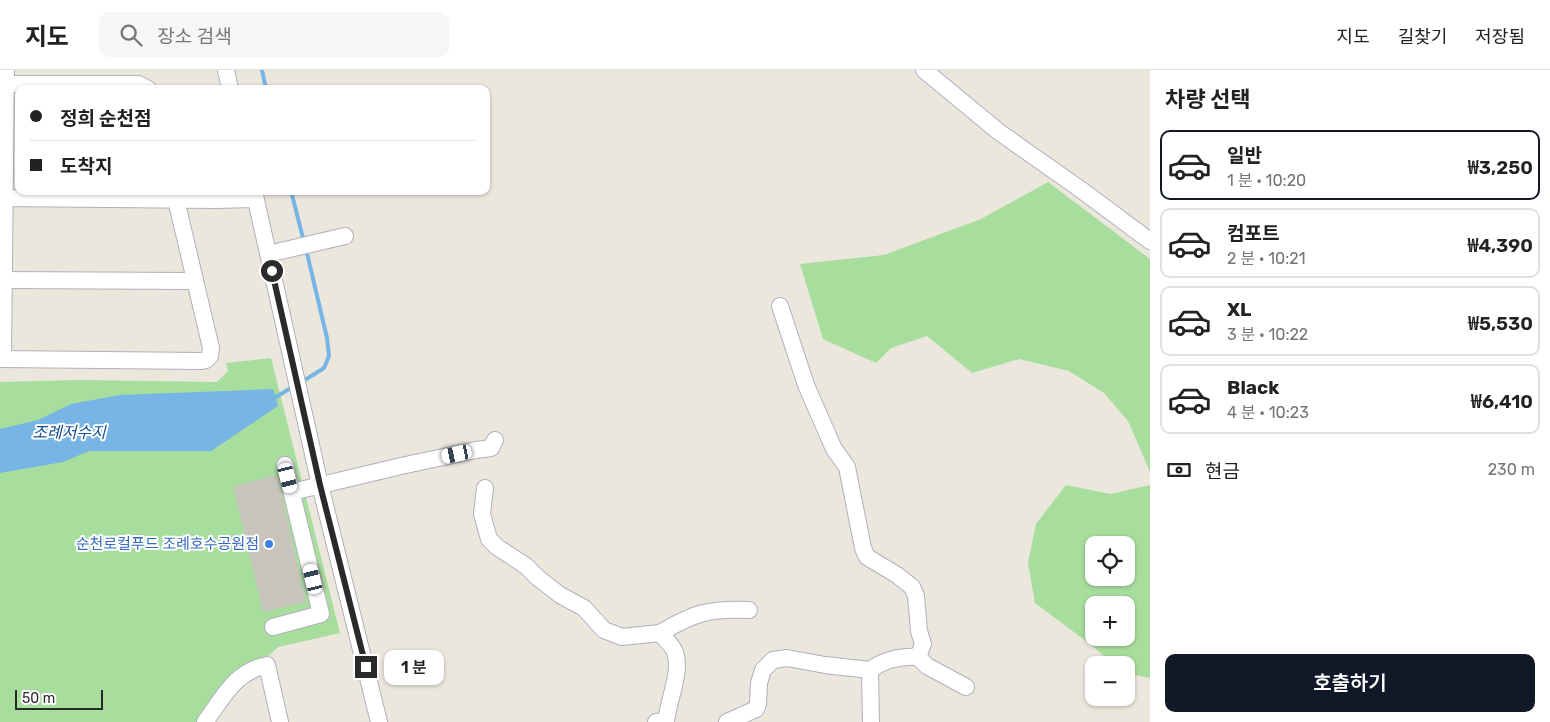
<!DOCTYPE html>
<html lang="ko">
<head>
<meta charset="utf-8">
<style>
  body { margin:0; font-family:Rubik,"Noto Sans KR",sans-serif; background:#f6f6f6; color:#222; height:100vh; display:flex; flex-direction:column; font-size:19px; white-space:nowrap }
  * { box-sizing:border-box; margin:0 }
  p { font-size:16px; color:#767676 }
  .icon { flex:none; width:28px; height:28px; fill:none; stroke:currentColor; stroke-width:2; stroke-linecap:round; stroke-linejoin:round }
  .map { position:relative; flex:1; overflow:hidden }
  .details { display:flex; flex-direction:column; background:#fff; width:400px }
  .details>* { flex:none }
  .top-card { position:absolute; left:15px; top:15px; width:475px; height:110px; border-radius:10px; box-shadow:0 1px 4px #0004; display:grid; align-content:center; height:110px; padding:0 15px; background:#fff }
  .tools { position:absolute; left:1085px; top:466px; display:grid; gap:10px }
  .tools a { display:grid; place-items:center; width:50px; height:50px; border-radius:10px; background:#fff; box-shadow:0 1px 4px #0004; font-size:25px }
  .scale { position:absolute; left:15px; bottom:12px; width:88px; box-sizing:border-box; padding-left:5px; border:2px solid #2a2a2a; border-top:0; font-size:14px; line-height:18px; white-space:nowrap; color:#2a2a2a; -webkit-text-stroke:4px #fff; paint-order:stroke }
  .end { position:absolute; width:22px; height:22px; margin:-11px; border:6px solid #2a2a2a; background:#fff; box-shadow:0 0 0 2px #fff }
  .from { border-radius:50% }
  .bubble { position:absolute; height:35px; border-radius:10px; background:#fff; box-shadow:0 1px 4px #0004; font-size:16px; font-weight:600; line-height:35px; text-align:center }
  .car { position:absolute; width:15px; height:30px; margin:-15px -8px; border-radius:6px; box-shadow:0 0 4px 1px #0007; background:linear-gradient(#fff 24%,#345 0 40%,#fff 0 76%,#345 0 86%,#fff 0) }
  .top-card b { display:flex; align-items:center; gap:18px; height:48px; font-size:19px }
  .top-card b+b { border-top:1px solid #e0e0e0 }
  .top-card i { width:12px; height:12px; background:#222 }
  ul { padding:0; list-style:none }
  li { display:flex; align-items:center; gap:15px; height:70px; margin:0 10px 8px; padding:0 5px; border:2px solid #e0e0e0; border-radius:10px }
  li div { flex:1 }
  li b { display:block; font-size:19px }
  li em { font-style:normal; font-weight:600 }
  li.selected { border-color:#111827 }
  li>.icon { width:45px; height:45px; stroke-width:1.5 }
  h2 { padding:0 15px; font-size:22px; line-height:60px }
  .pay { display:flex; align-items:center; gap:12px; height:55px; padding:0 15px; font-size:19px }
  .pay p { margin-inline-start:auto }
  .action { display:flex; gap:10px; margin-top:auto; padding:10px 15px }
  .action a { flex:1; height:58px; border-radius:10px; background:#111827; color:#fff; font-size:20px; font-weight:600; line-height:58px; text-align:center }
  header { display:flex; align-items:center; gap:30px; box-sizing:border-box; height:70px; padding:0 25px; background:#fff; border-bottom:1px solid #e0e0e0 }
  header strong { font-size:24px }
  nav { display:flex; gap:28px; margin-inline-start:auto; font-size:18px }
  .search { width:350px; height:45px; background:#f6f6f6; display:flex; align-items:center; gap:12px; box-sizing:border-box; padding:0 18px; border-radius:10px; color:#767676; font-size:19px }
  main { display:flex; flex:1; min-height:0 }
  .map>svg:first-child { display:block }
</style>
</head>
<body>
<header>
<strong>지도</strong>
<div class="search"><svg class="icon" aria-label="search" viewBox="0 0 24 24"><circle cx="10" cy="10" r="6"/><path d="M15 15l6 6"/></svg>장소 검색</div>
<nav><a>지도</a><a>길찾기</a><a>저장됨</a></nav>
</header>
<main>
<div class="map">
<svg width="1150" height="652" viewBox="0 0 1150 652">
  <rect width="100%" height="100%" fill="#ebe7dd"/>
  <!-- green -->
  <g fill="#a8de9d" fill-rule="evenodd">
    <path d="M1048 112 1150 189V402L1128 351 1104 323 1069 301 1019 289 972 303 927 266 891 278 876 293 823 269 800 194 884 185 981 149Z"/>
    <path d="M271 288 340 563 278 577 198 652H0V312L80 310 217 312 228 301 226 293Z"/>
    <path d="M1066 415 1110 424 1150 415V608L1126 603V595H1114L1090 574 1035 533 1028 493 1036 454ZM1094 475H1126V508H1094ZM1094 535H1126V568H1094Z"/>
  </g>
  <!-- water -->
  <path fill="#77b5e6" d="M273 319 278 336 211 381H89L63 392 0 403V359L38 350 71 334 120 325Z"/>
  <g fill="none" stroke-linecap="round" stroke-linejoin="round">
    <!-- stream -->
    <g stroke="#77b5e6" stroke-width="4">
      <path d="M262 0 266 19"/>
      <path d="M291 121 304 172"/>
      <path d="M300 313 324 298 329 286 327 268 306 179"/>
      <path d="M276 327 294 316"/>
    </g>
  </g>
  <!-- building -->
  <path fill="#c7c5bb" d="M277 405 306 532 263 542 233 416Z"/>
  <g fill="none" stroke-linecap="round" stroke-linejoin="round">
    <defs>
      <g id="minor">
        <path d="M226 0 230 19"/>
        <path d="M924 0 999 62 1080 119 1150 171"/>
        <path d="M0 14H138L148 19"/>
        <path d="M254 121 320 415 379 652"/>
        <path d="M0 128 216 130 255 129"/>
        <path d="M268 184 345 166"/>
        <path d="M0 210 195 211"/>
        <path d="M780 236 806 315 834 379 847 397 863 478 867 487 897 505 912 517 916 526 919 561 923 574 918 587 927 596 966 617"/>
        <path d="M0 289 202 291 206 290 210 286 211 278 174 121"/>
        <path d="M3 289 6 0"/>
        <path d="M485 418 482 444 489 469 497 477 526 496 538 508 560 525 584 538 604 560 622 567 660 563C665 569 672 575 675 582 682 601 668 632 666 651L656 652"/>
        <path d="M292 422 401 396 476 380 491 378 495 370"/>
        <path d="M273 557 321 544 285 395"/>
        <path d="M660 563C694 543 710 538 749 540"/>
        <path d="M870 600 871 652"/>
        <path d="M205 652C223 628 234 602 267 595L280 652"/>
        <path d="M727 652 756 639 758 634 759 613 763 600 773 590 787 588 825 595 870 600C884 590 900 586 918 587"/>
      </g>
    </defs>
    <!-- minor casing -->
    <use href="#minor" stroke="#b0b0bd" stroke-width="18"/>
    <!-- minor -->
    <use href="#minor" stroke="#fff" stroke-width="16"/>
  </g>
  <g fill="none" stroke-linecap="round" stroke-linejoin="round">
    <!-- route -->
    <path stroke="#2a2a2a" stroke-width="6" d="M272 201 320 415 366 597"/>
  </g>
  <!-- markers -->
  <circle fill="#3f7fe0" stroke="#fff" stroke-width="2" cx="269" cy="474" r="5"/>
  <g text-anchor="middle" stroke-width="4" stroke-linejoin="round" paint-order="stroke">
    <!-- shop labels -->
    <g font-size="15" fill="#366cbe" stroke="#fff" text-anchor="end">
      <text x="259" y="479">순천로컬푸드 조례호수공원점</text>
    </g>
    <!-- water labels -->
    <g font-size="16" font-style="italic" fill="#165191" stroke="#fff">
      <text x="69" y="368">조례저수지</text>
    </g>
  </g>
</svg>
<div class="tools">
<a><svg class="icon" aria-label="locate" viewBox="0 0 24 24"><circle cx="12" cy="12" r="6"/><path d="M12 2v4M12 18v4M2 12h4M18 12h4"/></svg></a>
<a>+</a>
<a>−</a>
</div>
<div class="scale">50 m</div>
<i class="end from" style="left:272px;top:201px"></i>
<i class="end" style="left:366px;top:597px"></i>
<div class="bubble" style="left:384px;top:580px;width:60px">1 분</div>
<i class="car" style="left:457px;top:384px;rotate:258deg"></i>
<i class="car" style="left:288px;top:408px;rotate:166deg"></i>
<i class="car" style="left:313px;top:509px;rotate:346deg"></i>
<div class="top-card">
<b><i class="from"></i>정희 순천점</b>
<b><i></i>도착지</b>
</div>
</div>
<section class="details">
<h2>차량 선택</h2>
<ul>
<li class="selected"><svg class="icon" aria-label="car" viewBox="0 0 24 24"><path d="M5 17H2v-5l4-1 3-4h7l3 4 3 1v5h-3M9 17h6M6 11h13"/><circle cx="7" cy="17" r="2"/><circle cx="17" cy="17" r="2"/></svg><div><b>일반</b><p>1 분 · 10:20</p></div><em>₩3,250</em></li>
<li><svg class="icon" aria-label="car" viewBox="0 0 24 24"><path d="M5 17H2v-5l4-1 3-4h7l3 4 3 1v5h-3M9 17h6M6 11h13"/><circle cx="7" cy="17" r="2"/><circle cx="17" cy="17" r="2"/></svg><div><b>컴포트</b><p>2 분 · 10:21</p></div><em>₩4,390</em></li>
<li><svg class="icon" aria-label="car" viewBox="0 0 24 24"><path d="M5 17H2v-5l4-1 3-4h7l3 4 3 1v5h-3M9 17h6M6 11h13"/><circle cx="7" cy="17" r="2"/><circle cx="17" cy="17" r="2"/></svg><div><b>XL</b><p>3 분 · 10:22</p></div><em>₩5,530</em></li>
<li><svg class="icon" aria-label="car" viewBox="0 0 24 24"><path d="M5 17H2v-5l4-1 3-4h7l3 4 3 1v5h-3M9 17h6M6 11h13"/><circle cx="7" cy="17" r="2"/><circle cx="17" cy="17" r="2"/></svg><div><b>Black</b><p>4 분 · 10:23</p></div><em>₩6,410</em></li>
</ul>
<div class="pay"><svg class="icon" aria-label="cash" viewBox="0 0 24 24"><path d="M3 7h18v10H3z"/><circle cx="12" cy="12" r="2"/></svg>현금<p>230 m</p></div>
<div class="action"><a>호출하기</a></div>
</section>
</main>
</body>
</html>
